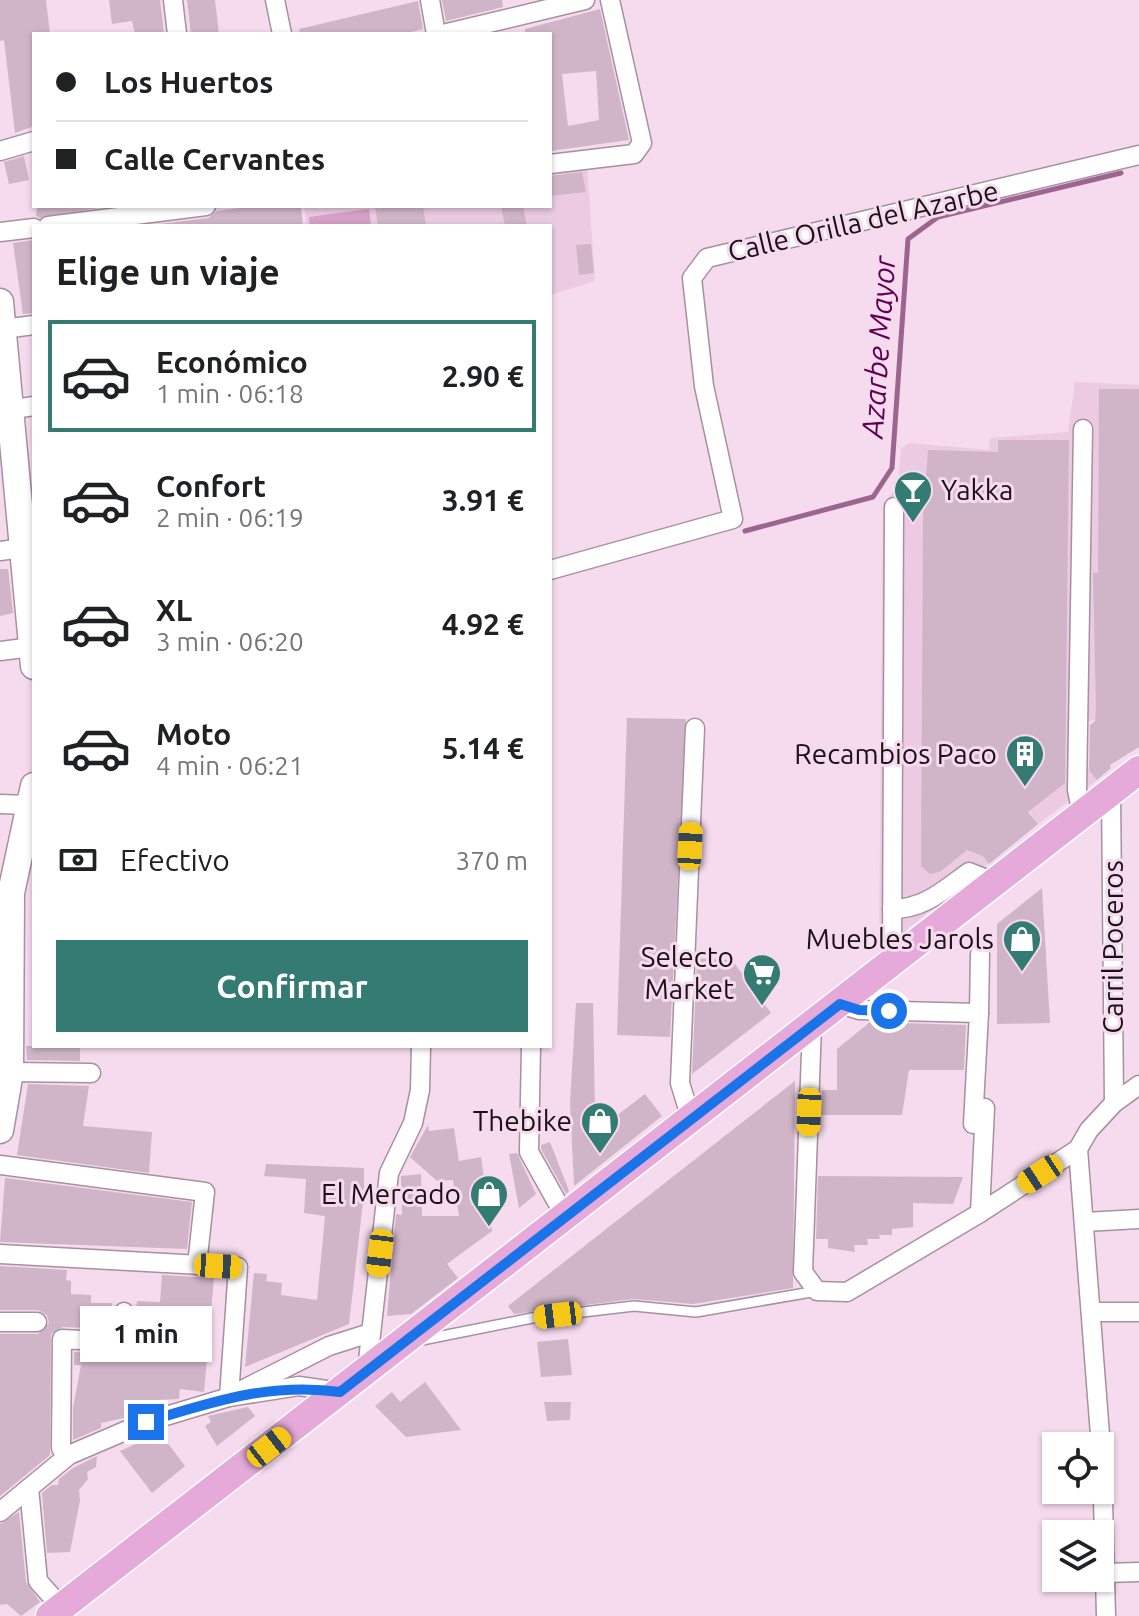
<!DOCTYPE html>
<html lang="es">
<head>
<meta charset="utf-8">
<style>
  body { margin:0; font-family:Ubuntu,sans-serif; background:#f2f2f2; color:#202124; height:100vh; display:flex; flex-direction:column; font-size:30px; white-space:nowrap }
  * { box-sizing:border-box; margin:0 }
  p { font-size:26px; color:#757577 }
  .icon { flex:none; width:44px; height:44px; fill:none; stroke:currentColor; stroke-width:2; stroke-linecap:round; stroke-linejoin:round }
  .map { position:relative; flex:1; overflow:hidden }
  .details { position:absolute; left:32px; top:224px; width:520px; height:824px; display:flex; flex-direction:column; background:#fff; border-radius:0px; box-shadow:0 2px 6px #0004 }
  .details>* { flex:none }
  .banner { position:absolute; left:32px; top:32px; width:520px; height:176px; border-radius:0px; box-shadow:0 2px 6px #0004; display:grid; align-content:center; height:176px; padding:0 24px; background:#fff }
  .buttons { position:absolute; left:1042px; top:1432px; display:grid; gap:16px }
  .buttons a { display:grid; place-items:center; width:72px; height:72px; border-radius:0px; background:#fff; box-shadow:0 2px 6px #0004; font-size:40px }
  .end { position:absolute; width:36px; height:36px; margin:-18px; border:10px solid #1a73e8; background:#fff; box-shadow:0 0 0 4px #fff }
  .from { border-radius:50% }
  .bubble { position:absolute; height:56px; border-radius:0px; background:#fff; box-shadow:0 2px 6px #0004; font-size:26px; font-weight:600; line-height:56px; text-align:center }
  .car { position:absolute; width:24px; height:48px; margin:-24px -12px; border-radius:10px; box-shadow:0 0 6px 2px #0007; background:linear-gradient(#f5c518 24%,#345 0 40%,#f5c518 0 76%,#345 0 86%,#f5c518 0) }
  .banner b { display:flex; align-items:center; gap:28px; height:76px; font-size:30px }
  .banner b+b { border-top:2px solid #e0e0e0 }
  .banner i { width:20px; height:20px; background:#202124 }
  ul { padding:0; list-style:none }
  li { display:flex; align-items:center; gap:24px; height:112px; margin:0 16px 12px; padding:0 8px; border:4px solid transparent; border-radius:0px }
  li div { flex:1 }
  li b { display:block; font-size:30px }
  li em { font-style:normal; font-weight:600 }
  li.active { border-color:#347b73 }
  li>.icon { width:72px; height:72px; stroke-width:1.5 }
  h2 { padding:0 24px; font-size:36px; line-height:96px }
  .pay { display:flex; align-items:center; gap:20px; height:88px; padding:0 24px; font-size:30px }
  .pay p { margin-inline-start:auto }
  .button { display:flex; gap:16px; margin-top:auto; padding:16px 24px }
  .button a { flex:1; height:92px; border-radius:0px; background:#347b73; color:#fff; font-size:32px; font-weight:600; line-height:92px; text-align:center }
  .map>svg:first-child { display:block }
</style>
</head>
<body>
<div class="map">
<svg width="1139" height="1616" viewBox="0 0 1139 1616">
  <rect width="100%" height="100%" fill="#f6daee"/>
  <!-- built -->
  <g fill="#ebcae2">
    <path d="M587 164 595 281 550 295V226H307L304 206H550V169Z"/>
    <path d="M1075 382 1139 385V687L1098 719 1085 722 1082 761 1097 780 1038 824 1014 791 983 856 989 863 879 952 883 504 898 486 901 449 909 443 989 450 990 438 1068 432Z"/>
  </g>
  <!-- green -->
  <path fill="#d6a0c8" d="M369 209 371 226H310L309 217Z"/>
  <g fill="none" stroke-linecap="round" stroke-linejoin="round">
    <!-- stream -->
    <path stroke="#9c6590" stroke-width="5" d="M745 531 873 497 892 468 908 239 938 217 1121 173"/>
  </g>
  <!-- building -->
  <g fill="#d0b5c8" fill-rule="evenodd">
    <path d="M0 0H46L50 34H34V126L15 133 4 40 0 41Z"/>
    <path d="M109 0H160L164 34H135L132 21 112 24Z"/>
    <path d="M187 0H215L219 34H191Z"/>
    <path d="M442 0H502L503 7 446 21Z"/>
    <path d="M418 1 423 29 403 34H300L299 29Z"/>
    <path d="M600 9 629 140 550 151V34H525V29ZM596 71 599 120 568 126 562 74Z"/>
    <path d="M24 156 29 180 9 184 4 162Z"/>
    <path d="M582 172 586 192 550 196V176Z"/>
    <path d="M37 206H110L40 218 36 216Z"/>
    <path d="M254 206H301L303 226H144L208 218 217 211Z"/>
    <path d="M375 206H423L426 226H378Z"/>
    <path d="M501 206H523L527 226H505Z"/>
    <path d="M34 240V313L23 314 13 243Z"/>
    <path d="M591 244 594 273 579 275 576 245Z"/>
    <path d="M1099 389H1139V747L1110 765 1111 768 1097 780 1089 770 1090 725 1095 721 1096 708 1093 573H1098Z"/>
    <path d="M998 440H1069L1065 783 1028 812 1038 824 989 864 983 856 967 850 940 872 930 874 921 866 923 519 928 450 998 452Z"/>
    <path d="M0 569H8L13 613 0 616Z"/>
    <path d="M627 718 686 719 670 1037 617 1035Z"/>
    <path d="M1042 888 1050 1023 997 1024V924Z"/>
    <path d="M697 958 732 960 771 1013 692 1074Z"/>
    <path d="M576 1003H593L595 1112 607 1113V1123L645 1094 662 1116 574 1186 570 1102Z"/>
    <path d="M870 1022 966 1025 964 1070H909L902 1115H821L822 1090H837V1049Z"/>
    <path d="M26 1046H80V1061L27 1060Z"/>
    <path d="M795 1081 793 1288 693 1304 633 1299 514 1314 508 1306Z"/>
    <path d="M28 1084 89 1086 83 1126 152 1132 149 1173 17 1155Z"/>
    <path d="M428 1125 429 1131 454 1128 459 1161 481 1157 492 1231 447 1264 458 1278 411 1314 387 1316 396 1214 402 1215 401 1176 421 1174 422 1216H459L453 1180 437 1181 410 1157Z"/>
    <path d="M550 1142 569 1191 566 1194 541 1149V1145Z"/>
    <path d="M517 1153 536 1194 519 1208 509 1154Z"/>
    <path d="M266 1164 364 1168V1193L349 1324 245 1367 254 1273 267 1274 266 1281 282 1283 281 1295 317 1300 325 1216 304 1213 306 1179 264 1176Z"/>
    <path d="M818 1176 963 1177 953 1204 913 1203V1227L892 1229V1235H879L880 1239H867L868 1245H854L855 1252 828 1248V1239H816Z"/>
    <path d="M5 1178 192 1202 187 1249 0 1242Z"/>
    <path d="M0 1266 67 1270 66 1280 71 1281V1294L91 1295V1303H112L108 1329 63 1327 51 1334 50 1455 0 1496V1334H38L49 1323 47 1315 38 1310H0Z"/>
    <path d="M162 1275 214 1278 204 1392 180 1389 179 1399 158 1400V1406L124 1411V1418L101 1423V1428L73 1440V1408L81 1365H74V1352L118 1354 132 1347 137 1301 160 1302Z"/>
    <path d="M568 1339 572 1375 541 1377 537 1342Z"/>
    <path d="M425 1382 461 1430 406 1437 375 1406 392 1392 400 1402Z"/>
    <path d="M544 1402H571L570 1420 547 1421Z"/>
    <path d="M248 1407 255 1416 217 1446 205 1426 211 1422 208 1416Z"/>
    <path d="M160 1433 185 1466 152 1493 120 1451Z"/>
    <path d="M97 1456 96 1467 87 1472 88 1479 79 1490 80 1500 70 1552 47 1553 42 1493 52 1485H58L59 1479 73 1468Z"/>
    <path d="M19 1512 26 1582 40 1602 21 1616 7 1604 0 1605V1524Z"/>
  </g>
  <g fill="none" stroke-linecap="round" stroke-linejoin="round">
    <defs>
      <path id="lane" d="M417 1341 532 1318 634 1306 696 1312 817 1291"/>
      <g id="street">
        <path d="M173 0 177 34"/>
        <path d="M275 0 282 34"/>
        <path d="M430 0 436 34"/>
        <path d="M443 34 585 0"/>
        <path d="M0 151 34 141"/>
        <path d="M550 164 634 154 642 143 610 0"/>
        <path d="M48 226 206 206"/>
        <path d="M0 232 34 228"/>
        <path d="M3 329 34 325"/>
        <path d="M0 411 34 406"/>
        <path d="M0 551 23 548"/>
        <path d="M550 570 733 519 704 386 692 278 707 258 1139 155"/>
        <path d="M0 651 32 647"/>
        <path d="M1111 791 1114 1103"/>
        <path d="M0 804 29 805"/>
        <path d="M1082 814 1077 790 1083 429"/>
        <path d="M892 909C924 909 944 890 969 872L994 882"/>
        <path d="M892 963 894 507"/>
        <path d="M840 1004 859 1010 979 1013 973 1124"/>
        <path d="M979 1013 980 954"/>
        <path d="M812 1025 803 1272 817 1291 847 1292 980 1213 1078 1149 1089 1130 1114 1103 1139 1085"/>
        <path d="M531 1046 529 1152 566 1218"/>
        <path d="M10 1072 91 1073"/>
        <path d="M691 1119 680 1083 695 728"/>
        <path d="M1078 1149 1102 1461 1106 1616"/>
        <path d="M0 1165 205 1192 197 1265"/>
        <path d="M980 1213 985 1108"/>
        <path d="M1085 1222 1139 1219"/>
        <path d="M0 1254 238 1267 229 1397"/>
        <path d="M1091 1312H1139"/>
        <path d="M0 1322H37"/>
        <path d="M367 1370 389 1173 413 1123 420 1090 421 1046"/>
        <path d="M242 1390 329 1346 370 1333"/>
        <path d="M67 1456 61 1448 62 1339 118 1342 124 1312"/>
        <path d="M29 1488 38 1581 62 1608"/>
        <path d="M0 1512 69 1455 146 1422 229 1397 299 1386 340 1392"/>
        <path d="M1105 1573 1139 1572"/>
      </g>
      <g id="secondary">
        <path d="M0 302 34 666"/>
        <path d="M0 1130 10 1072 11 893 34 786"/>
      </g>
      <path id="primary" d="M50 1616 1139 770"/>
    </defs>
    <!-- lane casing -->
    <use href="#lane" stroke="#a88fa1" stroke-width="12"/>
    <!-- street casing -->
    <use href="#street" stroke="#a88fa1" stroke-width="21"/>
    <!-- secondary casing -->
    <use href="#secondary" stroke="#a88fa1" stroke-width="29"/>
    <!-- primary casing -->
    <use href="#primary" stroke="#fff" stroke-width="31"/>
    <!-- lane -->
    <use href="#lane" stroke="#fff" stroke-width="9"/>
    <!-- street -->
    <use href="#street" stroke="#fff" stroke-width="18"/>
    <!-- secondary -->
    <use href="#secondary" stroke="#fff" stroke-width="26"/>
    <!-- primary -->
    <use href="#primary" stroke="#e5aad9" stroke-width="28"/>
  </g>
  <g fill="none" stroke-linecap="round" stroke-linejoin="round">
    <!-- route -->
    <path stroke="#1a73e8" stroke-width="10" d="M146 1422C212 1402 270 1382 340 1392L840 1004 859 1010 889 1011"/>
  </g>
  <!-- icons -->
  <defs>
    <symbol id="bar-pin" viewBox="-11 -11 22 30"><path d="M0 17L-7.5 6A9.5 9.5 0 1 1 7.5 6Z" fill="#347b73" stroke="#f6daee"/><path d="M-6-5H6L.8 .8V4.5H3.5V6h-7V4.5H-.8V.8Z" fill="#fff"/></symbol>
    <symbol id="building-pin" viewBox="-11 -11 22 30"><path d="M0 17L-7.5 6A9.5 9.5 0 1 1 7.5 6Z" fill="#347b73" stroke="#f6daee"/><path d="M-4-6H4V6H1V3H-1V6H-4ZM-2.5-4.3h1.7v1.8h-1.7ZM.8-4.3h1.7v1.8H.8ZM-2.5-1h1.7V.8h-1.7ZM.8-1h1.7V.8H.8Z" fill="#fff"/></symbol>
    <symbol id="shop-pin" viewBox="-11 -11 22 30"><path d="M0 17L-7.5 6A9.5 9.5 0 1 1 7.5 6Z" fill="#347b73" stroke="#f6daee"/><path d="M-5-2.5h2.3a2.7 3.5 0 0 1 5.4 0H5L5.5 6h-11ZM-1.5-2.5h3a1.5 2.3 0 0 0-3 0Z" fill="#fff"/></symbol>
    <symbol id="supermarket-pin" viewBox="-11 -11 22 30"><path d="M0 17L-7.5 6A9.5 9.5 0 1 1 7.5 6Z" fill="#347b73" stroke="#f6daee"/><path d="M-6-5.5h2.5l.6 2H6L4.5 2H-2.5L-4.4-4H-6ZM-1.5 3.2a1.3 1.3 0 1 0 .1 0ZM3 3.2a1.3 1.3 0 1 0 .1 0Z" fill="#fff"/></symbol>
  </defs>
  <g fill-rule="evenodd">
    <use href="#bar-pin" x="891" y="468" width="44" height="60"/>
    <use href="#building-pin" x="1003" y="732" width="44" height="60"/>
    <use href="#shop-pin" x="1000" y="917" width="44" height="60"/>
    <use href="#supermarket-pin" x="740" y="951" width="44" height="60"/>
    <use href="#shop-pin" x="578" y="1099" width="44" height="60"/>
    <use href="#shop-pin" x="467" y="1172" width="44" height="60"/>
  </g>
  <g text-anchor="middle" stroke-width="6" stroke-linejoin="round" paint-order="stroke">
    <!-- street labels -->
    <g font-size="28" fill="#1b1219" stroke="#f6daee">
      <text transform="translate(863 221) rotate(-13)" y="10">Calle Orilla del Azarbe</text>
      <text transform="translate(1113 947) rotate(-90)" y="10">Carril Poceros</text>
    </g>
    <!-- poi labels -->
    <g font-size="28" fill="#1b1219" stroke="#f6daee" text-anchor="end">
      <text x="941" y="500" text-anchor="start">Yakka</text>
      <text x="997" y="764">Recambios Paco</text>
      <text x="994" y="949">Muebles Jarols</text>
      <text x="734" y="967">Selecto<tspan x="734" dy="32">Market</tspan></text>
      <text x="572" y="1131">Thebike</text>
      <text x="461" y="1204">El Mercado</text>
    </g>
    <!-- water labels -->
    <g font-size="30" font-style="italic" fill="#600053" stroke="#f6daee">
      <text transform="translate(879 347) rotate(-86)" y="10">Azarbe Mayor</text>
    </g>
  </g>
</svg>
<div class="buttons">
<a><svg class="icon" aria-label="locate" viewBox="0 0 24 24"><circle cx="12" cy="12" r="6"/><path d="M12 2v4M12 18v4M2 12h4M18 12h4"/></svg></a>
<a><svg class="icon" aria-label="layers" viewBox="0 0 24 24"><path d="M12 4l9 5-9 5-9-5zM3 14l9 5 9-5"/></svg></a>
</div>
<i class="end from" style="left:889px;top:1011px"></i>
<i class="end" style="left:146px;top:1422px"></i>
<div class="bubble" style="left:80px;top:1306px;width:132px">1 min</div>
<i class="car" style="left:690px;top:846px;rotate:3deg"></i>
<i class="car" style="left:809px;top:1112px;rotate:182deg"></i>
<i class="car" style="left:1040px;top:1174px;rotate:237deg"></i>
<i class="car" style="left:380px;top:1253px;rotate:187deg"></i>
<i class="car" style="left:218px;top:1266px;rotate:93deg"></i>
<i class="car" style="left:558px;top:1315px;rotate:263deg"></i>
<i class="car" style="left:269px;top:1447px;rotate:52deg"></i>
<div class="banner">
<b><i class="from"></i>Los Huertos</b>
<b><i></i>Calle Cervantes</b>
</div>
<section class="details">
<h2>Elige un viaje</h2>
<ul>
<li class="active"><svg class="icon" aria-label="car" viewBox="0 0 24 24"><path d="M5 17H2v-5l4-1 3-4h7l3 4 3 1v5h-3M9 17h6M6 11h13"/><circle cx="7" cy="17" r="2"/><circle cx="17" cy="17" r="2"/></svg><div><b>Económico</b><p>1 min · 06:18</p></div><em>2.90 €</em></li>
<li><svg class="icon" aria-label="car" viewBox="0 0 24 24"><path d="M5 17H2v-5l4-1 3-4h7l3 4 3 1v5h-3M9 17h6M6 11h13"/><circle cx="7" cy="17" r="2"/><circle cx="17" cy="17" r="2"/></svg><div><b>Confort</b><p>2 min · 06:19</p></div><em>3.91 €</em></li>
<li><svg class="icon" aria-label="car" viewBox="0 0 24 24"><path d="M5 17H2v-5l4-1 3-4h7l3 4 3 1v5h-3M9 17h6M6 11h13"/><circle cx="7" cy="17" r="2"/><circle cx="17" cy="17" r="2"/></svg><div><b>XL</b><p>3 min · 06:20</p></div><em>4.92 €</em></li>
<li><svg class="icon" aria-label="car" viewBox="0 0 24 24"><path d="M5 17H2v-5l4-1 3-4h7l3 4 3 1v5h-3M9 17h6M6 11h13"/><circle cx="7" cy="17" r="2"/><circle cx="17" cy="17" r="2"/></svg><div><b>Moto</b><p>4 min · 06:21</p></div><em>5.14 €</em></li>
</ul>
<div class="pay"><svg class="icon" aria-label="cash" viewBox="0 0 24 24"><path d="M3 7h18v10H3z"/><circle cx="12" cy="12" r="2"/></svg>Efectivo<p>370 m</p></div>
<div class="button"><a>Confirmar</a></div>
</section>
</div>
</body>
</html>
